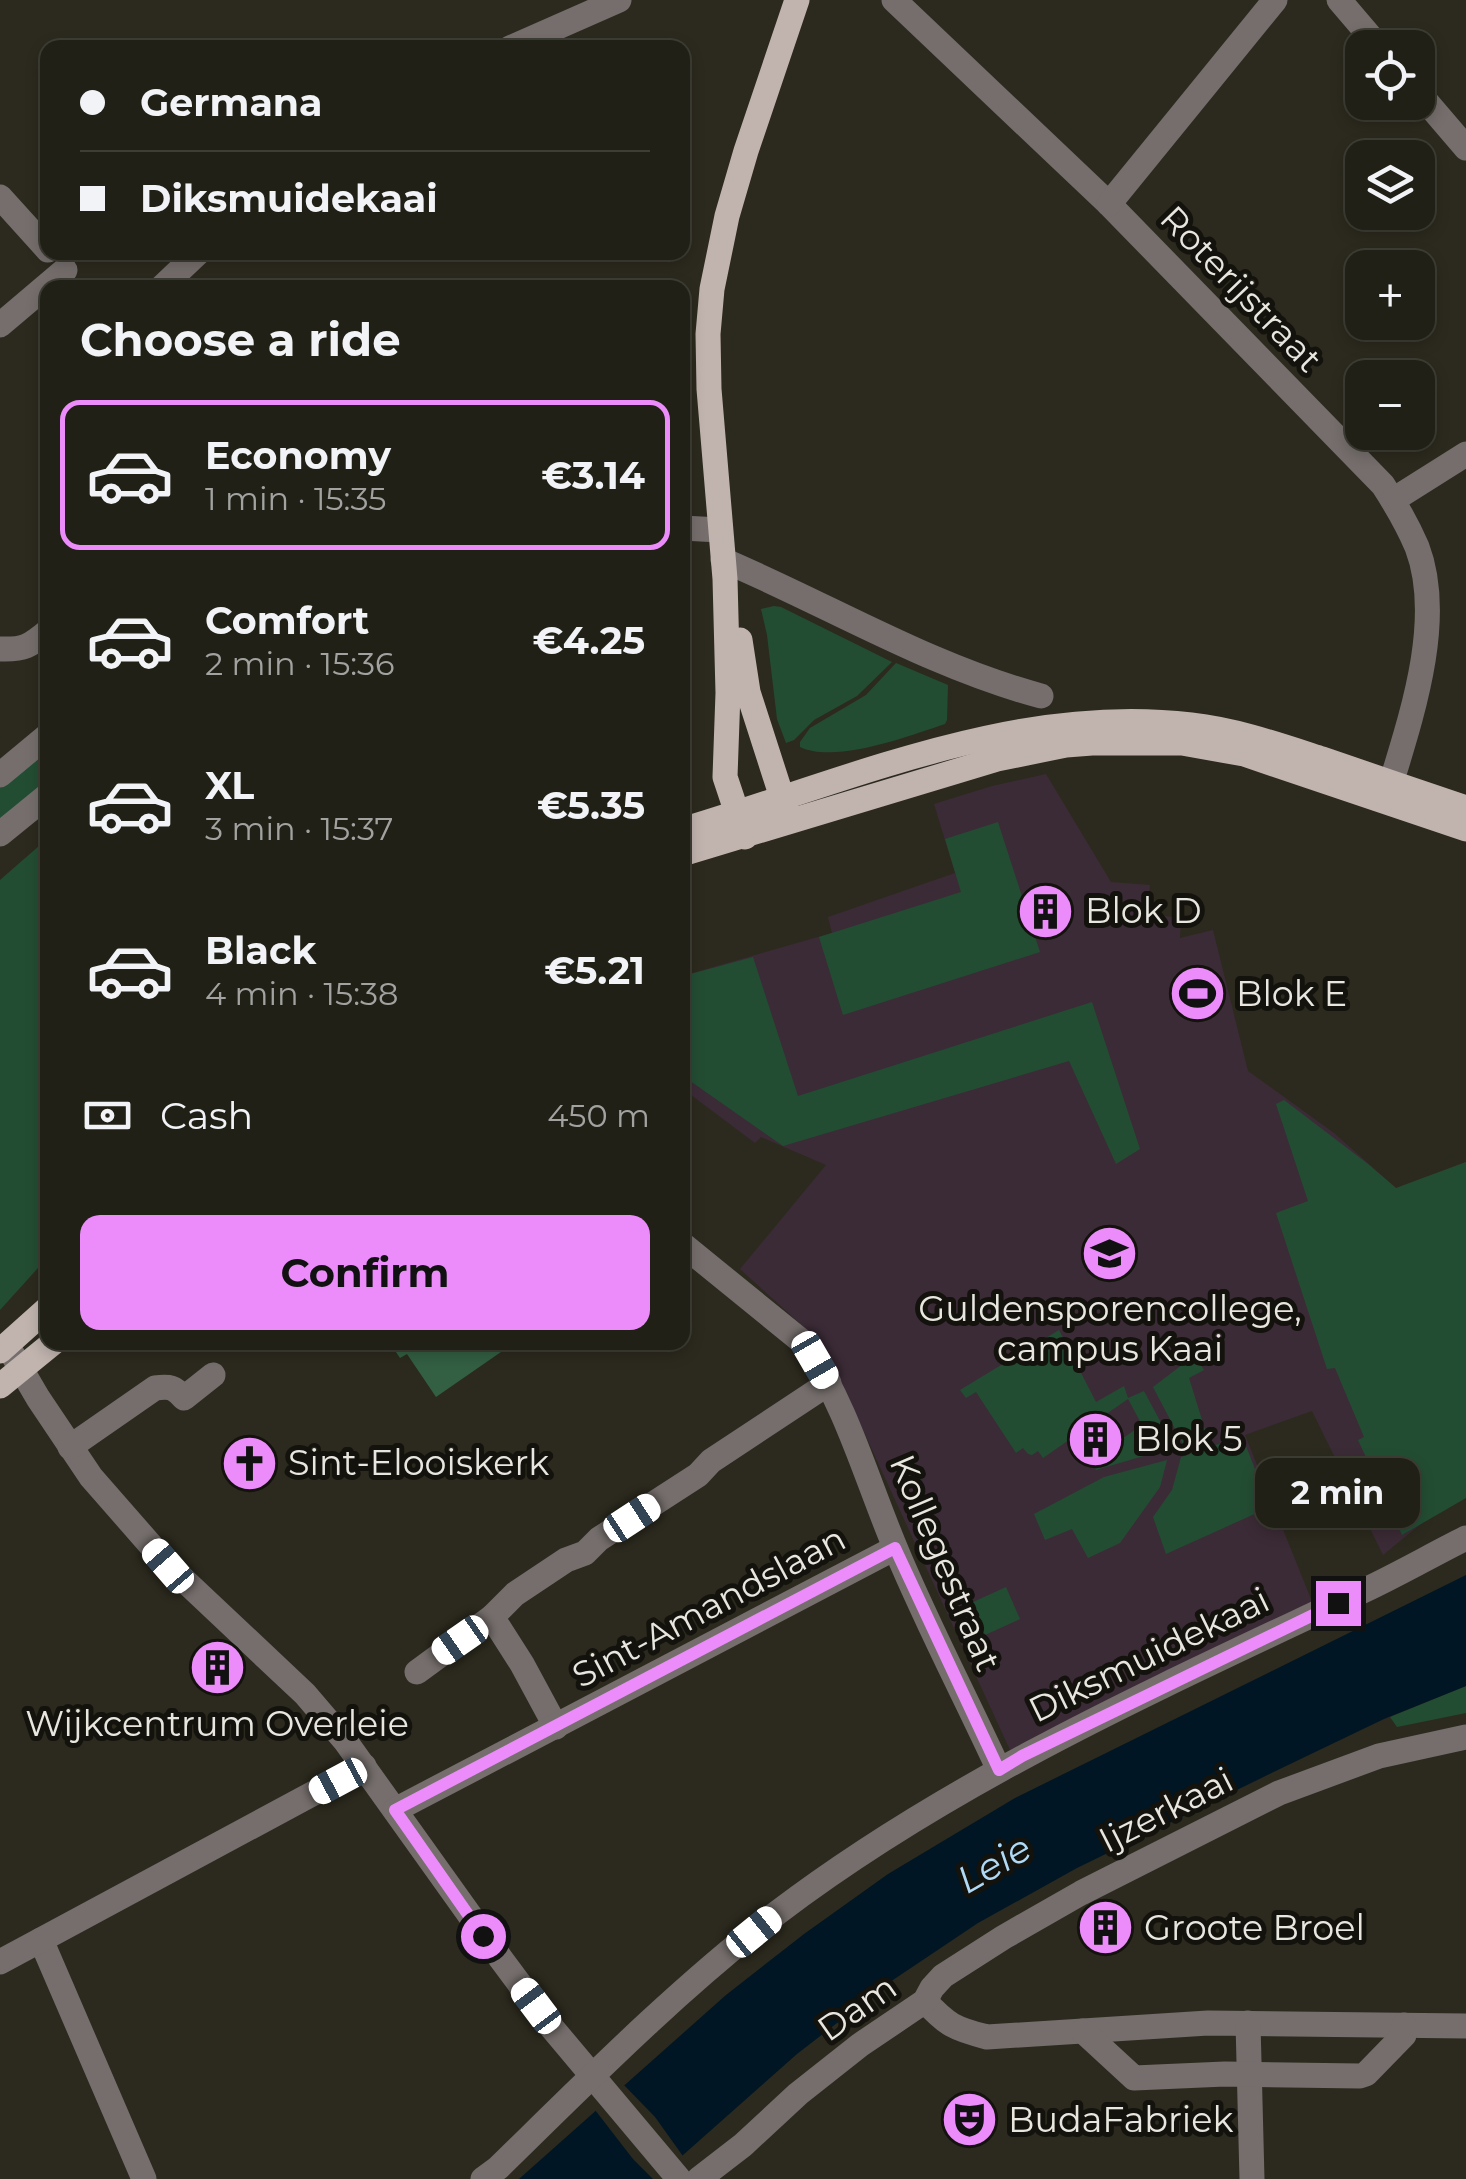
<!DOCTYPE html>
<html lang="en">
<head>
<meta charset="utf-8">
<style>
  body { margin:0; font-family:Montserrat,sans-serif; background:#2d2d23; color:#f1f3f6; height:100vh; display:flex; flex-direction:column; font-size:38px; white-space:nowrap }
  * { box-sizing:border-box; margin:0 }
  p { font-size:32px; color:#a2a3a1 }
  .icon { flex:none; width:55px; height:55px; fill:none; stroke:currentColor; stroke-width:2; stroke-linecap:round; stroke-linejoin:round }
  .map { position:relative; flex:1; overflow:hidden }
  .details { position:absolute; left:40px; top:280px; width:650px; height:1070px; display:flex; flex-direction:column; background:#212016; border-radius:20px; box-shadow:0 5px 15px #0003,0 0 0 2px #3e3e35 }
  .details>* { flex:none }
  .top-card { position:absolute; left:40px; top:40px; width:650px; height:220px; border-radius:20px; box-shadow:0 5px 15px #0003,0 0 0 2px #3e3e35; display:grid; align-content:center; height:220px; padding:0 40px; background:#212016 }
  .buttons { position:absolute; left:1345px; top:30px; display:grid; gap:20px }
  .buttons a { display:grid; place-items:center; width:90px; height:90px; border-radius:20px; background:#212016; box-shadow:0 5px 15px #0003,0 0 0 2px #3e3e35; font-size:50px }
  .end { position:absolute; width:45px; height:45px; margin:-22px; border:12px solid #ec8cfb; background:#111; box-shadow:0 0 0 5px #111 }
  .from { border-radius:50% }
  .bubble { position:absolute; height:70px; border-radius:20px; background:#212016; box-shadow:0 5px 15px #0003,0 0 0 2px #3e3e35; font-size:32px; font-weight:700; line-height:70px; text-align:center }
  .car { position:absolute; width:30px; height:60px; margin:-30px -15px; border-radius:12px; box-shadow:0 0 8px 2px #0007; background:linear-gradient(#fff 24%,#345 0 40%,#fff 0 76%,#345 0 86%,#fff 0) }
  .top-card b { display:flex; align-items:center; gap:35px; height:95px; font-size:38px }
  .top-card b+b { border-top:2px solid #3e3e35 }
  .top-card i { width:25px; height:25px; background:#f1f3f6 }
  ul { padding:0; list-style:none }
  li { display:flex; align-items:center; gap:30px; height:150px; margin:0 20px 15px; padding:0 20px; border:5px solid transparent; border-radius:20px }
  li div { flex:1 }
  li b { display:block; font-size:38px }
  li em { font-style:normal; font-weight:700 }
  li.selected { border-color:#ec8cfb }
  li>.icon { width:90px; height:90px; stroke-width:1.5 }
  h2 { padding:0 40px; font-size:45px; line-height:120px }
  .pay { display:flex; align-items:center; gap:25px; height:110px; padding:0 40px; font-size:38px }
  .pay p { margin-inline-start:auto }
  .cta { display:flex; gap:20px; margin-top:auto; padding:20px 40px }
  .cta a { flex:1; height:115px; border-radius:20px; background:#ec8cfb; color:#111; font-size:40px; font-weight:700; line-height:115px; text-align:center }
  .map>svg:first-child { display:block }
</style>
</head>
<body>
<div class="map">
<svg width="1466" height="2179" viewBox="0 0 1466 2179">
  <rect width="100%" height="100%" fill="#2c2a1e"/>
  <!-- education -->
  <path fill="#3b2b36" d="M1046 774 1111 882 1150 885 1147 914 1181 918 1180 938 1213 930 1248 1071 1334 1133 1396 1188 1466 1162V1487L1383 1555 1312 1411 1245 1435 1313 1604 1010 1750 834 1367 818 1340 740 1269 826 1165 761 1137 755 1143 683 1089 682 976 832 933 828 917 955 873 934 804 992 786Z"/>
  <!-- green -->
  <g fill="#234d33">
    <path d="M774 606 781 607 892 662 857 696 814 720 794 740 786 743 777 719 767 635 761 609Z"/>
    <path d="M896 663 948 685 947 720 945 724C909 736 835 764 800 747V742L810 728 866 695Z"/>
    <path d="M47 743V789L0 828V782Z"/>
    <path d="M998 822 1040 952 843 1015 819 937 961 892 945 839Z"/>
    <path d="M47 839V1258L0 1310V880Z"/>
    <path d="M753 957 798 1096 1092 1002 1140 1149 1116 1164 1069 1061 783 1146 683 1076V976Z"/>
    <path d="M1284 1100 1368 1164 1396 1188 1466 1162V1498L1402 1535 1358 1440 1364 1437 1335 1368 1327 1369 1276 1213 1308 1201 1276 1104Z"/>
    <path d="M1059 1330 1096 1402 1124 1386 1128 1398 1144 1391 1174 1447 1096 1470 1090 1461 1142 1425 1128 1399 1043 1458 1038 1451 1032 1455 1028 1454 1023 1448 1016 1453 976 1392 966 1398 960 1390Z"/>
    <path d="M1195 1355 1204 1370 1189 1378 1207 1436 1183 1444 1153 1387Z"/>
    <path d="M1242 1436 1270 1507 1166 1554 1153 1517 1172 1490 1181 1457Z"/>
    <path d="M1167 1460 1160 1487 1120 1543 1088 1558 1072 1529 1045 1540 1034 1514 1104 1477Z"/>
    <path d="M1006 1587 1020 1619 985 1635 971 1603Z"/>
    <path d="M1466 1686V1713L1397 1727 1390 1717Z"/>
  </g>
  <!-- forest -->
  <path fill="#335f43" d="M390 1343H514L436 1397 407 1354 400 1358Z"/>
  <!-- water -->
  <path fill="#011624" d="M1466 1575V1686L1384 1719 1284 1767 1077 1868 978 1923 890 1982 797 2054 656 2179H519L726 1995 804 1934 888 1874 1015 1798Z"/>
  <!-- pier -->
  <path fill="#2c2a1e" d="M620 2081 655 2117 685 2159 661 2179H653L633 2159 592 2106Z"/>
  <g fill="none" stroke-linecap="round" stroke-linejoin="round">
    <!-- minor -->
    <g stroke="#756e6c" stroke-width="25">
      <path d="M894 0 1109 204 1383 485C1396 505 1408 526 1417 547 1446 623 1408 726 1386 800"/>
      <path d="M1339 0 1380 48"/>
      <path d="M510 48 619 0"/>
      <path d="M1418 92 1466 148"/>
      <path d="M0 197 48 250"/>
      <path d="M1109 204 1275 0"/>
      <path d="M161 288 199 252"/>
      <path d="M0 325 65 270"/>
      <path d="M1393 500 1466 454"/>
      <path d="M682 528 720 530"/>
      <path d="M723 560C829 605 929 666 1041 696"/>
      <path d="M0 649C24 650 30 646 48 631"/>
      <path d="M0 775 48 735"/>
      <path d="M0 834 48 795"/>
      <path d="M682 1244 805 1344C847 1407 866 1478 895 1547 926 1622 965 1696 999 1770"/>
      <path d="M7 1345 38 1398 91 1477 168 1565 305 1694 346 1742 501 1959 553 2029 679 2179"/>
      <path d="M70 1447 155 1388C170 1386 174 1387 184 1398L213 1375"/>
      <path d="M492 1617 515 1594 566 1560 585 1553 599 1539 698 1475 711 1461 829 1383"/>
      <path d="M417 1672 492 1617 522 1664 556 1727"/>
      <path d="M395 1810 895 1548"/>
      <path d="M41 1940 144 2179"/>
      <path d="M0 1962 364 1766"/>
      <path d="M925 2001C947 2025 955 2029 987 2037L1208 2023 1466 2026"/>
      <path d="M1248 2023 1252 2179"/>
      <path d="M1083 2031 1134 2078 1225 2074 1360 2076 1366 2074 1404 2035V2025"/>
      <path d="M483 2179 498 2168C588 2080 677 1990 777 1913 956 1777 1163 1686 1365 1590 1399 1574 1432 1555 1466 1538"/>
      <path d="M699 2179 743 2145 798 2094 860 2045 925 2001 932 1988 943 1976 1004 1937 1081 1893 1279 1793 1379 1756 1466 1737"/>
    </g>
    <!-- major -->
    <g stroke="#c1b4af" stroke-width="25">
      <path d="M740 640 748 692 787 813"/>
      <path d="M682 830C847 781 1015 704 1191 725 1236 730 1279 745 1322 759 1370 775 1418 792 1466 808"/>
      <path d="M745 837 725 777 728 693 725 579 709 389 708 334 712 289 727 216 746 151 797 0"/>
      <path d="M682 854 997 759 1066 745 1092 743H1182L1244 754 1466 829"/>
      <path d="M0 1351 48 1308"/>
      <path d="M0 1386 54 1342"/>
    </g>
  </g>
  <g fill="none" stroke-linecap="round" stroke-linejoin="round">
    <!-- route -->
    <path stroke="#ec8cfb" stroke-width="12" d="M483 1936 395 1810 895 1548 999 1770 1022 1756 1338 1603"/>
  </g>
  <!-- icons -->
  <defs>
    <symbol id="building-disc" viewBox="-11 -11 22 22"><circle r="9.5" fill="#ec8cfb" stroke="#13120d"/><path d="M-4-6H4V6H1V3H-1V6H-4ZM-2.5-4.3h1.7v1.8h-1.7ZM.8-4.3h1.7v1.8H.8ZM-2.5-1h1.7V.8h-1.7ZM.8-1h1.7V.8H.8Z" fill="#111"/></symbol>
    <symbol id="stadium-disc" viewBox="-11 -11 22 22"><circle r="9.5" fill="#ec8cfb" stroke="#13120d"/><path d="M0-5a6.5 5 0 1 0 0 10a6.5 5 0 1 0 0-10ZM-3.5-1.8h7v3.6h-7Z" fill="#111"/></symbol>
    <symbol id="school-disc" viewBox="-11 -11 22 22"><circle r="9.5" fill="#ec8cfb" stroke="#13120d"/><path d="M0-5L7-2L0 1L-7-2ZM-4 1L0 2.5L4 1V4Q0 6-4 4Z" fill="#111"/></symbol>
    <symbol id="church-disc" viewBox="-11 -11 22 22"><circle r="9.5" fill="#ec8cfb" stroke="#13120d"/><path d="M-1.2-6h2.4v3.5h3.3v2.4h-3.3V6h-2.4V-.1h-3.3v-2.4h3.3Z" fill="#111"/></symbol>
    <symbol id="theatre-disc" viewBox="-11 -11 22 22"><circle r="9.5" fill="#ec8cfb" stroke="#13120d"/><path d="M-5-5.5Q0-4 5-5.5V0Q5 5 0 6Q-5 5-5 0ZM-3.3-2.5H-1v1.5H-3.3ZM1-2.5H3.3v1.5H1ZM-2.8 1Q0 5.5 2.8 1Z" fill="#111"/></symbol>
  </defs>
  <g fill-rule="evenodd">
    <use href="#building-disc" x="1014" y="880" width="63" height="63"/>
    <use href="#stadium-disc" x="1166" y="962" width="63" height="63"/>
    <use href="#school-disc" x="1078" y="1222" width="63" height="63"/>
    <use href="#building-disc" x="1064" y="1408" width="63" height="63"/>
    <use href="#church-disc" x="218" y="1432" width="63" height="63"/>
    <use href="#building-disc" x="186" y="1636" width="63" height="63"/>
    <use href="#building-disc" x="1074" y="1896" width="63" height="63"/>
    <use href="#theatre-disc" x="938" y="2088" width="63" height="63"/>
  </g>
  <g text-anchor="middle" stroke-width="10" stroke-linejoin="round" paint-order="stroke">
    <!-- street labels -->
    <g font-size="35" fill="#e8e6df" stroke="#13120d">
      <text transform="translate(1241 289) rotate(46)" y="12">Roterijstraat</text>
      <text transform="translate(945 1563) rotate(67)" y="12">Kollegestraat</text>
      <text transform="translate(709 1607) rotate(-28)" y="12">Sint-Amandslaan</text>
      <text transform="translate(1149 1655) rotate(-26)" y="12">Diksmuidekaai</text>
      <text transform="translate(1166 1810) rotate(-27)" y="12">Ijzerkaai</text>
      <text transform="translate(857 2008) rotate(-35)" y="12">Dam</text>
    </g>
    <!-- poi labels -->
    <g font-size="35" fill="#e8e6df" stroke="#13120d" text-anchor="start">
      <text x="1085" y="923">Blok D</text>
      <text x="1236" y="1006">Blok E</text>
      <text x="1110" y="1321" text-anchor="middle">Guldensporencollege,<tspan x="1110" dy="40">campus Kaai</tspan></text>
      <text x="1135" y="1451">Blok 5</text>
      <text x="288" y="1475">Sint-Elooiskerk</text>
      <text x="217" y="1736" text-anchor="middle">Wijkcentrum Overleie</text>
      <text x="1144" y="1940">Groote Broel</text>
      <text x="1008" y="2132">BudaFabriek</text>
    </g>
    <!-- water labels -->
    <g font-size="38" font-style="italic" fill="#afd9f5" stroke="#13120d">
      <text transform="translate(994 1864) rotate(-30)" y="13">Leie</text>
    </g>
  </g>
</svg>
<div class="buttons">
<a><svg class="icon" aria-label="locate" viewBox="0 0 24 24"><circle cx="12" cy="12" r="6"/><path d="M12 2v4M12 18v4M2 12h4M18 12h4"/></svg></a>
<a><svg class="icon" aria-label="layers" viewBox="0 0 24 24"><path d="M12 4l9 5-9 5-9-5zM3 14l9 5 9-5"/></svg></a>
<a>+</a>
<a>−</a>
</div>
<i class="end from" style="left:483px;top:1936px"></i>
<i class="end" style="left:1338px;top:1603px"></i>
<div class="bubble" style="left:1255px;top:1458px;width:165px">2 min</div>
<i class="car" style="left:815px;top:1360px;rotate:150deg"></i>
<i class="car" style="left:632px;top:1518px;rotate:57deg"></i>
<i class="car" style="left:168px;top:1566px;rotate:319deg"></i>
<i class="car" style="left:460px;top:1640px;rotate:235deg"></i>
<i class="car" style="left:338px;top:1781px;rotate:242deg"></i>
<i class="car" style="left:754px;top:1932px;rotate:51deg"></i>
<i class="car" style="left:536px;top:2006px;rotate:323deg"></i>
<div class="top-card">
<b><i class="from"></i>Germana</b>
<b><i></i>Diksmuidekaai</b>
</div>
<section class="details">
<h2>Choose a ride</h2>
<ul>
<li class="selected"><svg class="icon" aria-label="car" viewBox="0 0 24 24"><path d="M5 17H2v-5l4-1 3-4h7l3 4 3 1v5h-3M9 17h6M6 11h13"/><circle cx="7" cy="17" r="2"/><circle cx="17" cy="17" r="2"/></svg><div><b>Economy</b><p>1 min · 15:35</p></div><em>€3.14</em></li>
<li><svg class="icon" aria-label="car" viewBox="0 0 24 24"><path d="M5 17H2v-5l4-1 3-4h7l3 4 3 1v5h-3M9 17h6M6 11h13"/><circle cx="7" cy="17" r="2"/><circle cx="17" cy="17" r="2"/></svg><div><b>Comfort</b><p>2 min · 15:36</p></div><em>€4.25</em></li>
<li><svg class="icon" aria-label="car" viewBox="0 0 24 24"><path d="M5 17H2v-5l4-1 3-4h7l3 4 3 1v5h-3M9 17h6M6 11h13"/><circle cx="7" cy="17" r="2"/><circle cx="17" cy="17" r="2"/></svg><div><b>XL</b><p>3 min · 15:37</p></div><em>€5.35</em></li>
<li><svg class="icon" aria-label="car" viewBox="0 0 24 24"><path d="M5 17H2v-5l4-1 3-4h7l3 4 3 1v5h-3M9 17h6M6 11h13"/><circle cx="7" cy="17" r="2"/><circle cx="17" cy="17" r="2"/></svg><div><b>Black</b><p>4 min · 15:38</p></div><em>€5.21</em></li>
</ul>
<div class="pay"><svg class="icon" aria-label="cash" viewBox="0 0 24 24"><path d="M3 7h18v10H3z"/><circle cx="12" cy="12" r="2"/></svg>Cash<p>450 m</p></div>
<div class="cta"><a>Confirm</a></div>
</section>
</div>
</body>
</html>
